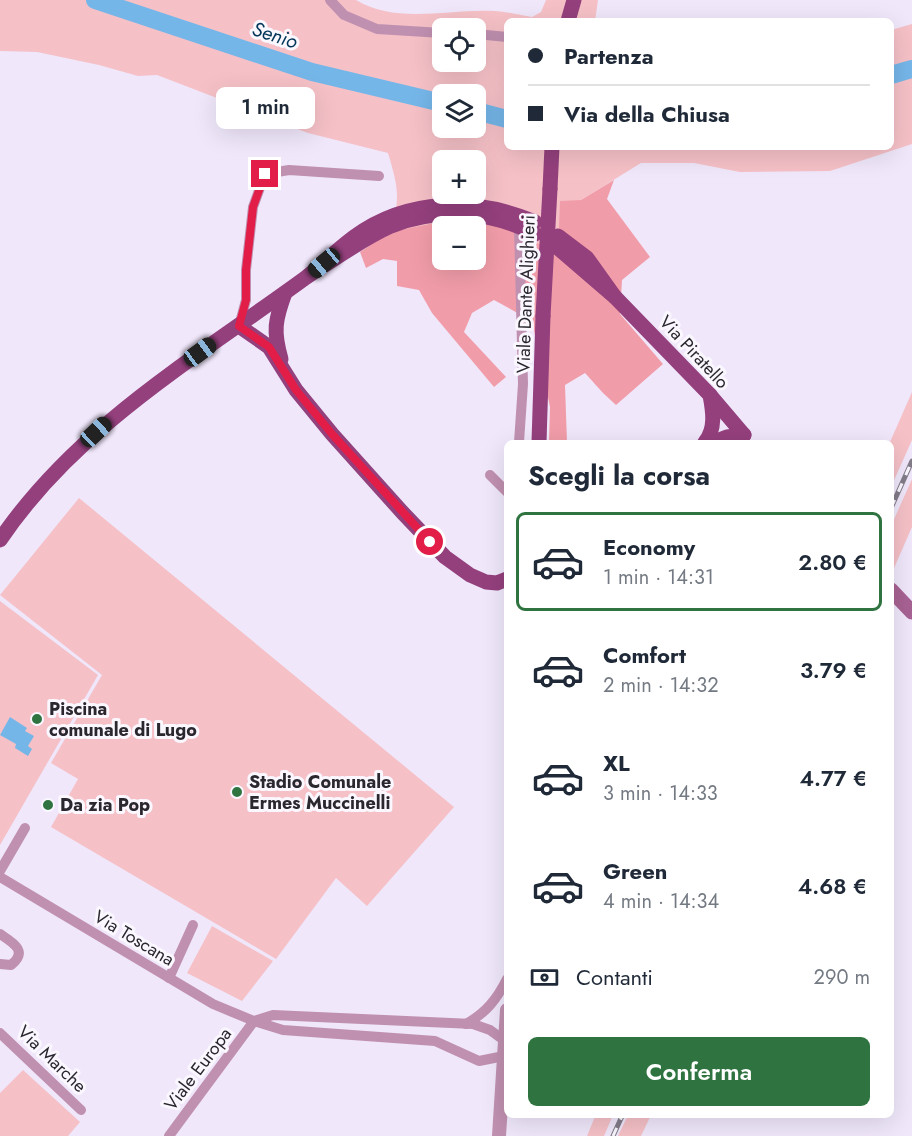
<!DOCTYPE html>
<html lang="it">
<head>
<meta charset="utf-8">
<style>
  body { margin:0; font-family:Jost,sans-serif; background:#f6f6f7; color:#1f2937; height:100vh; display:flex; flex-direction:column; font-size:22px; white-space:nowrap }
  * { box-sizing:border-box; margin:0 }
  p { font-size:20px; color:#747a83 }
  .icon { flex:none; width:33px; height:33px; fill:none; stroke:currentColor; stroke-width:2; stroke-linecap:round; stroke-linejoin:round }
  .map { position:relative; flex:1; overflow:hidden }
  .panel { position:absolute; left:504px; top:440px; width:390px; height:678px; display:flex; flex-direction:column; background:#fff; border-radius:9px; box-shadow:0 6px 24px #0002 }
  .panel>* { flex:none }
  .hud { position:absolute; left:504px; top:18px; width:390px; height:132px; border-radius:9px; box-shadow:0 6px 24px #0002; display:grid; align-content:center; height:132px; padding:0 24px; background:#fff }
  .buttons { position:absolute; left:432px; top:18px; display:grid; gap:12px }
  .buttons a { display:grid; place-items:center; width:54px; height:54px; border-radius:9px; background:#fff; box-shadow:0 6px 24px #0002; font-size:30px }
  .end { position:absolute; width:27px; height:27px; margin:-14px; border:8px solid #e11d48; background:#fff; box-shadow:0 0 0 3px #fff }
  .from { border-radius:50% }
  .bubble { position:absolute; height:42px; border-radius:9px; background:#fff; box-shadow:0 6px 24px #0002; font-size:20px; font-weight:600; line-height:42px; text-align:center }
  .car { position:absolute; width:18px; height:36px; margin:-18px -9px; border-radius:8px; box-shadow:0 0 4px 2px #0007; background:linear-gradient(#222 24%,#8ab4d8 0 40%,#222 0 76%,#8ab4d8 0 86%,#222 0) }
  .hud b { display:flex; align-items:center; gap:21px; height:57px; font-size:22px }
  .hud b+b { border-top:2px solid #e0e1e3 }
  .hud i { width:15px; height:15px; background:#1f2937 }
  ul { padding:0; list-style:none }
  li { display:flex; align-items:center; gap:18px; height:99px; margin:0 12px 9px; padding:0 12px; border:3px solid transparent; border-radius:9px }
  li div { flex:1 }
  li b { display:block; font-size:22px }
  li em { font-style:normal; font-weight:600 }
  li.selected { border-color:#2f7440 }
  li>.icon { width:54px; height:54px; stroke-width:1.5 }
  h2 { padding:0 24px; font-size:27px; line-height:72px }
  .pay { display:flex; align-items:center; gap:15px; height:66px; padding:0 24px; font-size:22px }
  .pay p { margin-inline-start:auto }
  .action { display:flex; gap:12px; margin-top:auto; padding:12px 24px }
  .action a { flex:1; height:69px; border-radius:9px; background:#2f7440; color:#fff; font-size:24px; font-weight:600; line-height:69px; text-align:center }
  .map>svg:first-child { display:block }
</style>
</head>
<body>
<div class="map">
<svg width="912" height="1136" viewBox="0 0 912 1136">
  <rect width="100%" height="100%" fill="#f0e7fb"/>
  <!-- green -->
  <g fill="#f5c1c7" fill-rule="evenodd">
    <path d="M0 0H356C397 25 451 8 495 11 508 12 520 15 532 17L541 12 546 0H598L595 21H507V147H891V30L912 24V144L830 171 740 172 694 163H641L581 200 558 254 476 217 390 232C401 198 398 187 388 153L308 133 157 75 138 76 99 65 37 52 0 51ZM442 28H476V62H442ZM442 94H476V128H442ZM442 160H476V194H442Z"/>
    <path d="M912 392V440L891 487 890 442Z"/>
    <path d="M912 479V527L891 575V526Z"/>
    <path d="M79 498 454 807 367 906 336 878 276 959 51 827 78 779 51 763 102 675 0 595Z"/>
    <path d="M0 601 98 675 0 845Z"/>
    <path d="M212 926 273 961 242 1001 187 973Z"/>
    <path d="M23 1070 80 1122 68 1136H0V1093Z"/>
    <path d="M596 1114 613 1115 604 1136H587Z"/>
    <path d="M628 1115H651L641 1136H618Z"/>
  </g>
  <!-- forest -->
  <path fill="#f19da9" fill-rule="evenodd" d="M614 180 607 199 650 257 622 280 620 314 663 364 616 405 603 393 585 373 565 385 567 442H549L550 407 532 321 494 300 472 313 464 332 506 377 494 387 432 313 419 290 397 286V261L383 259 366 268 360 252 390 232 440 222 476 217 512 230 558 254 560 201 581 200ZM442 226H476V260H442Z"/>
  <!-- water -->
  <path fill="#75b6e9" d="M10 717 27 728 25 731 34 736 28 746 32 749 28 756 15 748 16 744 0 735Z"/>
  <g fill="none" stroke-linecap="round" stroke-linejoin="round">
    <!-- river -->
    <g stroke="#75b6e9" stroke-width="18">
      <path d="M95 0 312 72 442 103"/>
      <path d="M891 75 912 69"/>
      <path d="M476 111 507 119"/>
    </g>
    <!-- minor -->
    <g stroke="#c090b0" stroke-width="10">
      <path d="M330 0 344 15 377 29 442 33"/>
      <path d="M476 34 507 37"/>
      <path d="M239 326 246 300V270L253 207 265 174 289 170 379 176"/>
      <path d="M519 442 523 384 519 227"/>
      <path d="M490 475 507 492"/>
      <path d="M0 871 25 828"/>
      <path d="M0 877 213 1004 254 1021 283 1030 435 1041 479 1061 504 1056"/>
      <path d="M0 934C12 942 29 951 11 965L0 964"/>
      <path d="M169 978 193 925"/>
      <path d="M254 1021 273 1015 473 1024 490 1030 505 1041"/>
      <path d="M466 1024C486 1013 497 999 507 979"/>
      <path d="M0 1033 81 1110"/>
      <path d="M169 1136 254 1021"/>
    </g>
    <!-- tertiary -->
    <path stroke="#c090b0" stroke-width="14" d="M499 1136 507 1010"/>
    <!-- secondary -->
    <path stroke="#a76293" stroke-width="15" d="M891 590 912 612"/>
    <!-- primary -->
    <g stroke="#94407d" stroke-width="15">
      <path d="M568 21 574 0"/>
      <path d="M550 189 552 147"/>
      <path d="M535 234C491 211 437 207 391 226 362 239 335 259 308 276 323 263 338 249 354 237 407 198 477 197 535 222"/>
      <path d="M558 248 615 297 587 258 558 236"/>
      <path d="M615 297 710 395 744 435"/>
      <path d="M239 326 269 347 296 390 332 434 402 512 445 557 470 575 486 582 497 583 507 579"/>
      <path d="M281 359C273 331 275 320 285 293"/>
      <path d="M539 442 543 316"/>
      <path d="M705 442C716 429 713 411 710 395"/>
      <path d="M714 442 727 437 744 435"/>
      <path d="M0 540C77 426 199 356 308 276"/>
    </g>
    <defs>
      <g id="rail">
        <path d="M891 508 912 461"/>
        <path d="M613 1136 623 1114"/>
      </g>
    </defs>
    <!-- rail casing -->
    <use href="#rail" stroke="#827c89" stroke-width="5"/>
    <!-- rail -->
    <use href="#rail" stroke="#faf7ff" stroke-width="3" stroke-dasharray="9" stroke-linecap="butt"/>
    <!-- primary-bridge -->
    <path stroke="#94407d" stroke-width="15" d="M543 316 550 189"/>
  </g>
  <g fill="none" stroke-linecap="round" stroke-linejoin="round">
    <!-- route -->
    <path stroke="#e11d48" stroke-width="8" d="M265 174 253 207 246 270V300L239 326 269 347 296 390 332 434 430 542"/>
  </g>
  <!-- markers -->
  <g fill="#2f7440" stroke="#faf7ff" stroke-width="2">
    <circle cx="37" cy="719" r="6"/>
    <circle cx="237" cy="792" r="6"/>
    <circle cx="48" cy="805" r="6"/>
  </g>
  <g text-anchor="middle" stroke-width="6" stroke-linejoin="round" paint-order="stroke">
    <!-- street labels -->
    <g font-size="18" fill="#2b272f" stroke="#faf7ff">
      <text transform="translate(526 294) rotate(-88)" y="6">Viale Dante Alighieri</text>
      <text transform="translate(694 352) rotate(47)" y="6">Via Piratello</text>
      <text transform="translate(134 938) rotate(31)" y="6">Via Toscana</text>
      <text transform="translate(52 1059) rotate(44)" y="6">Via Marche</text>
      <text transform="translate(198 1069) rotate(-53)" y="6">Viale Europa</text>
    </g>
    <!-- poi labels -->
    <g font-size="18" font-weight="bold" fill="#2b272f" stroke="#faf7ff" text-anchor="start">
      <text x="49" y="715">Piscina<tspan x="49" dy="21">comunale di Lugo</tspan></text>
      <text x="249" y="788">Stadio Comunale<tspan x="249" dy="21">Ermes Muccinelli</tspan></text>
      <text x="60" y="811">Da zia Pop</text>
    </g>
    <!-- water labels -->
    <g font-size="20" font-style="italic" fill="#003557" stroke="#faf7ff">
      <text transform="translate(275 35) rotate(18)" y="7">Senio</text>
    </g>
  </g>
</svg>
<div class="buttons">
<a><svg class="icon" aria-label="locate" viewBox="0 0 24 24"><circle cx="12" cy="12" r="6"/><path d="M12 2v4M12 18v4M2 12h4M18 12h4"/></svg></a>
<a><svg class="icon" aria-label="layers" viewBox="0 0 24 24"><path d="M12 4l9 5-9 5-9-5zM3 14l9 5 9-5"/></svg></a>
<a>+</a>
<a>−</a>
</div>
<i class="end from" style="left:430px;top:542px"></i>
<i class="end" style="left:265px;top:174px"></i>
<div class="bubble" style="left:216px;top:87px;width:99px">1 min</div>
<i class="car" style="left:324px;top:263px;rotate:230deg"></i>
<i class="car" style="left:200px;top:352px;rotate:54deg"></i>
<i class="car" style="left:96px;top:432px;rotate:47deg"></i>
<div class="hud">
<b><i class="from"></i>Partenza</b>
<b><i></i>Via della Chiusa</b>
</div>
<section class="panel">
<h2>Scegli la corsa</h2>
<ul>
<li class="selected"><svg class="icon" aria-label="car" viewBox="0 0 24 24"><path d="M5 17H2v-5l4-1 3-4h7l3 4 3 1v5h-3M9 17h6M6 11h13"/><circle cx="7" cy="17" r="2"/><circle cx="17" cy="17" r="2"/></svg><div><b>Economy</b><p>1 min · 14:31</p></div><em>2.80 €</em></li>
<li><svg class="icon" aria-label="car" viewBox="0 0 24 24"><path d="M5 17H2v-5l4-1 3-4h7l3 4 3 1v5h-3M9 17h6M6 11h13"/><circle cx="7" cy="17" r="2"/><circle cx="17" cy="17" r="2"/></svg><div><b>Comfort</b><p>2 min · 14:32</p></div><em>3.79 €</em></li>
<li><svg class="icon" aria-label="car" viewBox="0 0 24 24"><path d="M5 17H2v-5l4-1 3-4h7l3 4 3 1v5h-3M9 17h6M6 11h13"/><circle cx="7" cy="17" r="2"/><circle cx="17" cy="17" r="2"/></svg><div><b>XL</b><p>3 min · 14:33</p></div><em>4.77 €</em></li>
<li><svg class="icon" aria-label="car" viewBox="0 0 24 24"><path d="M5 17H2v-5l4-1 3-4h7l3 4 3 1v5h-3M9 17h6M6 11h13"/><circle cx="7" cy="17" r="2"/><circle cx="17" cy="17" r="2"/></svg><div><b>Green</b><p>4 min · 14:34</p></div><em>4.68 €</em></li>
</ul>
<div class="pay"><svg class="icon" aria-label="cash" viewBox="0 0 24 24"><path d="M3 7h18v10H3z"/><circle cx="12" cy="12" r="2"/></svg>Contanti<p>290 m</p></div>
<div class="action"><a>Conferma</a></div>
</section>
</div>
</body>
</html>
